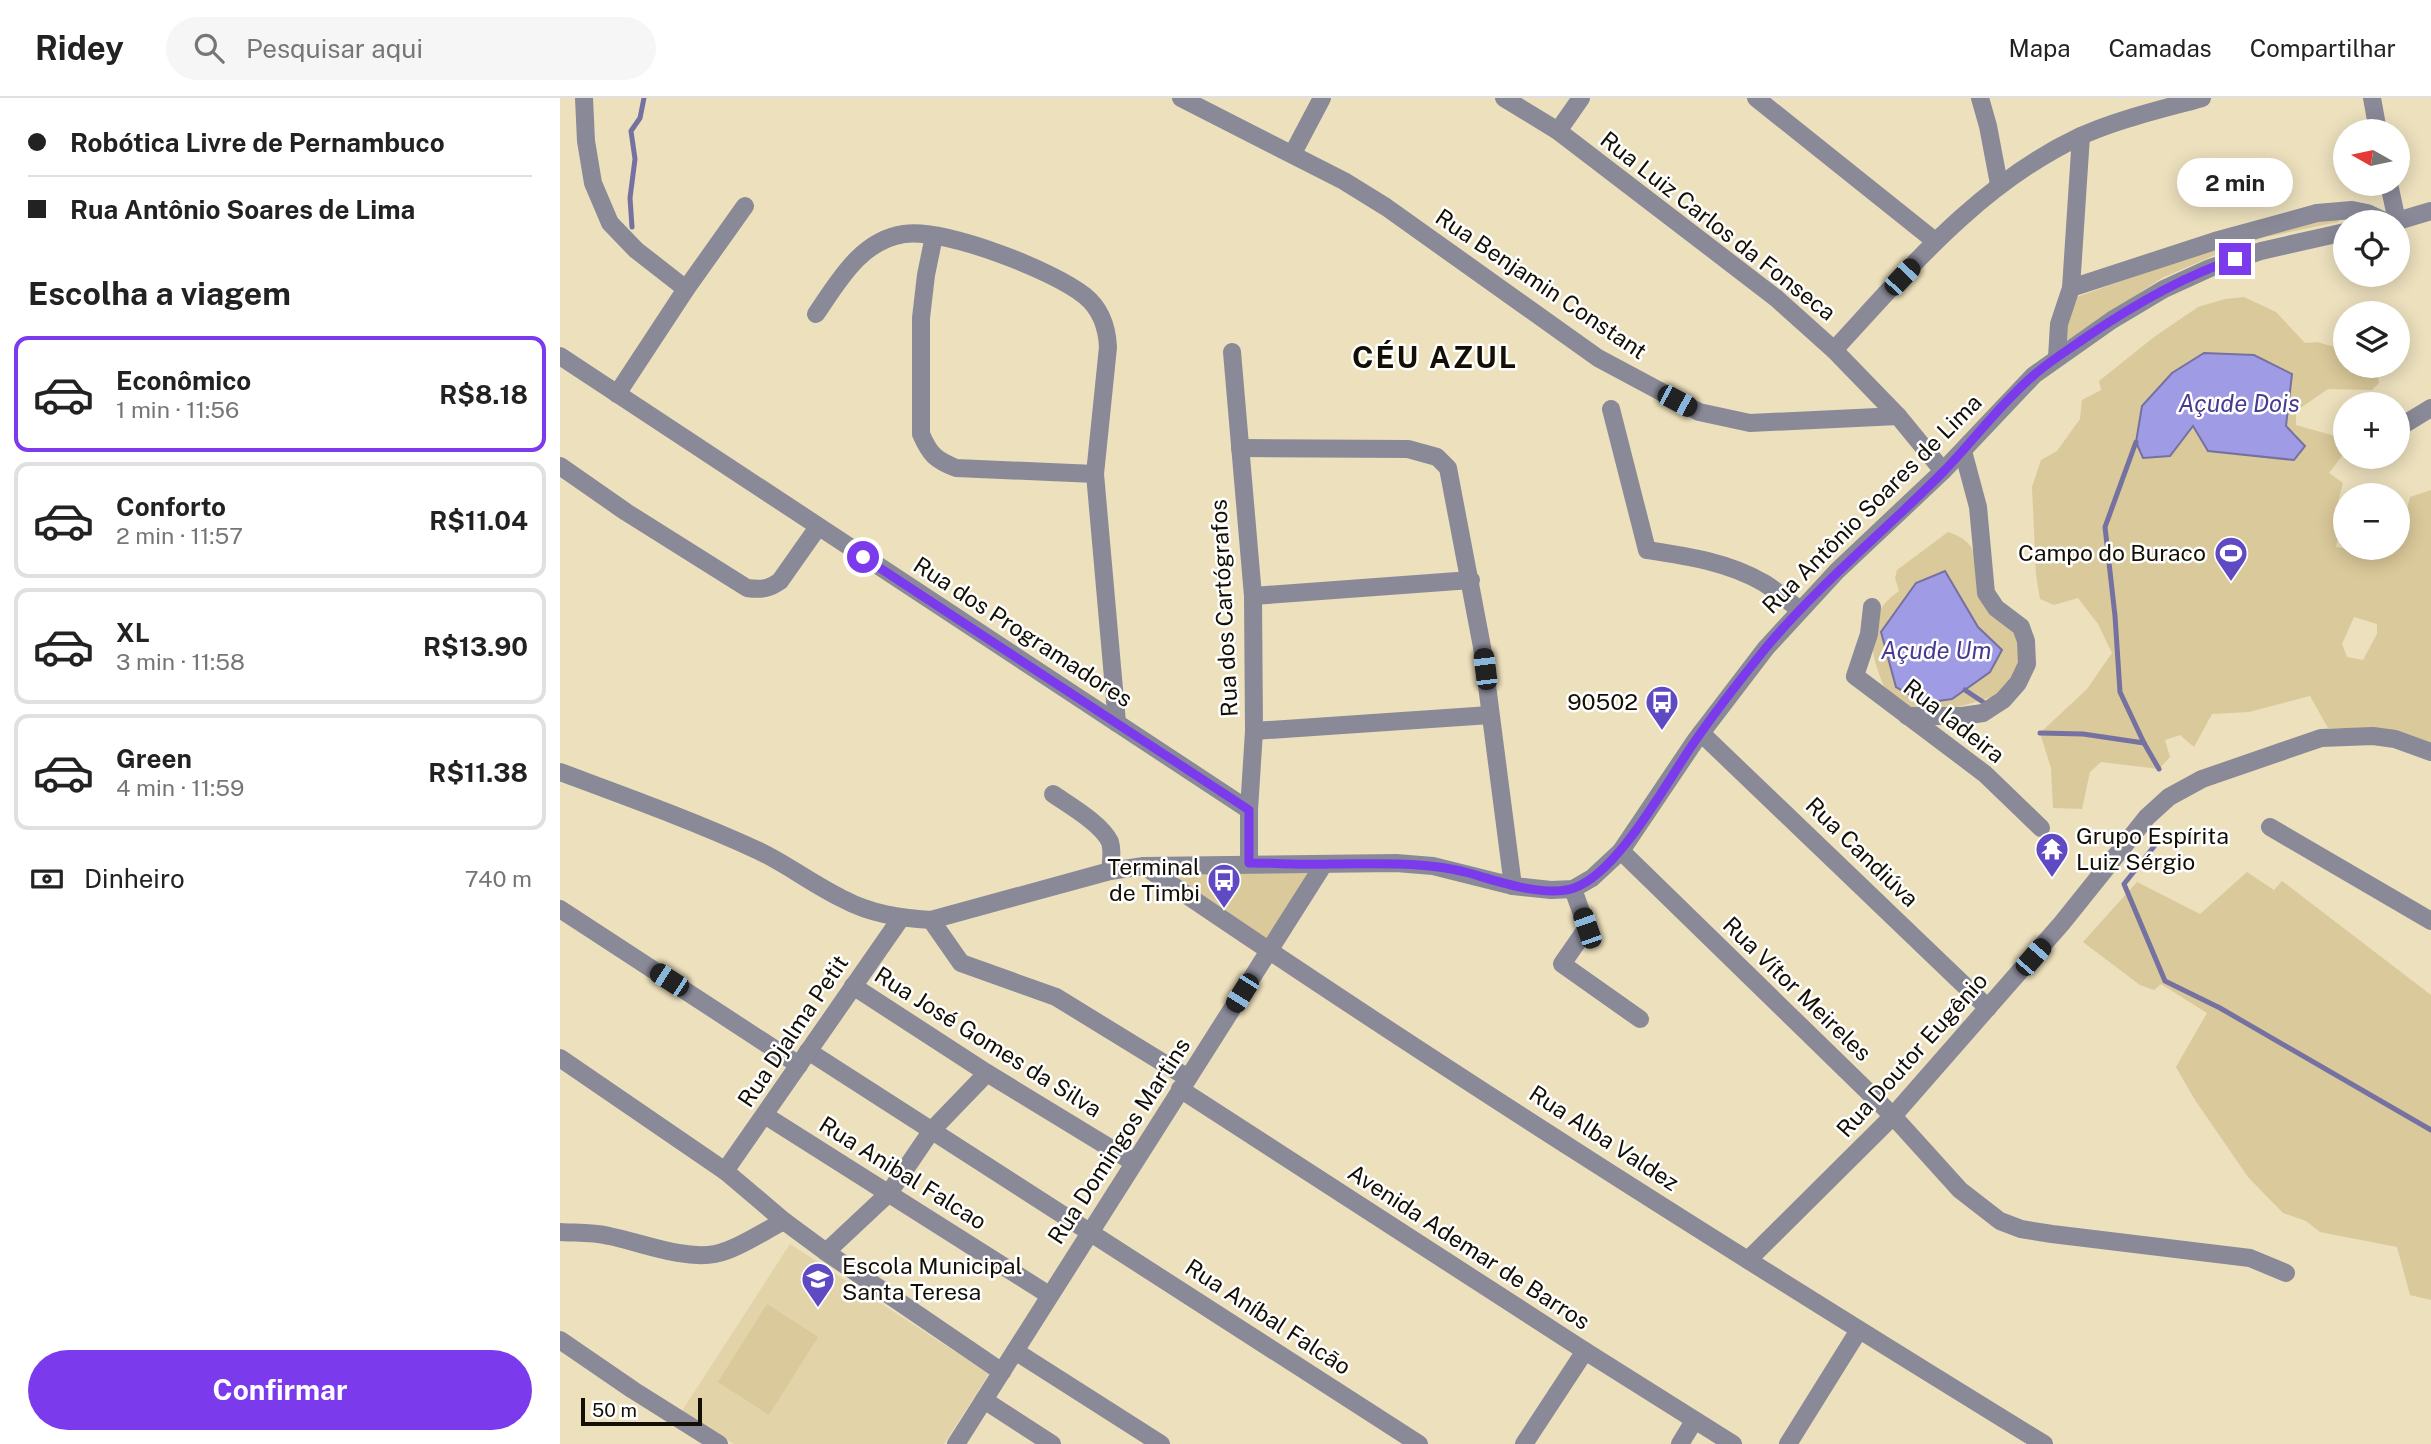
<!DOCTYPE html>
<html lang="pt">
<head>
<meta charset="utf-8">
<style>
  body { margin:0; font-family:"Public Sans",sans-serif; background:#f6f6f6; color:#222; height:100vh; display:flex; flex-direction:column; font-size:26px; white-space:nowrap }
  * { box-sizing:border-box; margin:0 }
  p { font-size:23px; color:#767676 }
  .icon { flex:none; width:38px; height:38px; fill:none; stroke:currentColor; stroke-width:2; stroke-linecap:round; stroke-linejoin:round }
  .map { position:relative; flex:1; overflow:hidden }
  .sheet { display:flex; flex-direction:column; background:#fff; width:560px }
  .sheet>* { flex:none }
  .top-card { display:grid; align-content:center; height:154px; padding:0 28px; background:#fff }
  .needle { width:46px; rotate:279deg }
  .tools { position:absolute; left:1773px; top:21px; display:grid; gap:14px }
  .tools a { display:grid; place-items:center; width:77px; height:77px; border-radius:50%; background:#fff; box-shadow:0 4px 18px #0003; font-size:35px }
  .scale { position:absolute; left:21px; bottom:18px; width:121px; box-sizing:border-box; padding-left:7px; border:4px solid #130f04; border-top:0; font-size:19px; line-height:24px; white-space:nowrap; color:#130f04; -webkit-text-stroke:5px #fff; paint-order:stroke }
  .end { position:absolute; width:32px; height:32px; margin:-16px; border:9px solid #7c3aed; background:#fff; box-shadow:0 0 0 4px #fff }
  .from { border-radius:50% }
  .bubble { position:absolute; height:49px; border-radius:24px; background:#fff; box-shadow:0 4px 18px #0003; font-size:23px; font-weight:700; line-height:49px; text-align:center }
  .car { position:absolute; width:21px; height:42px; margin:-21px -10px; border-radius:9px; box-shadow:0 0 5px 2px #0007; background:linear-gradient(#222 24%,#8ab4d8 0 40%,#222 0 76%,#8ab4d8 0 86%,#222 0) }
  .top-card b { display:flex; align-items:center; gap:24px; height:66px; font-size:26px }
  .top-card b+b { border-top:2px solid #e0e0e0 }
  .top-card i { width:18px; height:18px; background:#222 }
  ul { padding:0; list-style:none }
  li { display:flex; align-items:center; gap:21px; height:116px; margin:0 14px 10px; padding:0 14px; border:4px solid #e0e0e0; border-radius:14px }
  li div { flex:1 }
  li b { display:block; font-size:26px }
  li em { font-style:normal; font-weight:700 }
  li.on { border-color:#7c3aed }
  li>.icon { width:63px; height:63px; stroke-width:1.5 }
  h2 { padding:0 28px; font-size:32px; line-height:84px }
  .pay { display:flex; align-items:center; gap:18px; height:77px; padding:0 28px; font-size:26px }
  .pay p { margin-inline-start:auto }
  .button { display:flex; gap:14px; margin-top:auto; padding:14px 28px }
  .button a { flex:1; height:80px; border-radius:42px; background:#7c3aed; color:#fff; font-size:28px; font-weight:700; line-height:80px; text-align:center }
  header { display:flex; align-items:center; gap:42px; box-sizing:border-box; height:98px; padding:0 35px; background:#fff; border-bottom:2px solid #e0e0e0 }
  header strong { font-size:33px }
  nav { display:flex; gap:38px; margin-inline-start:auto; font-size:24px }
  .search { width:490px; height:63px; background:#f6f6f6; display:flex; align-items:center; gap:18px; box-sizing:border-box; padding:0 24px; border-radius:38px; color:#767676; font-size:26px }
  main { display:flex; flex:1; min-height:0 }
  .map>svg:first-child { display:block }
</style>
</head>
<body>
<header>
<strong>Ridey</strong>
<div class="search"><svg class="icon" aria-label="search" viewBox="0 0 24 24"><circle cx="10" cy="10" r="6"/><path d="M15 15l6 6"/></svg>Pesquisar aqui</div>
<nav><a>Mapa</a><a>Camadas</a><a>Compartilhar</a></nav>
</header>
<main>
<section class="sheet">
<div class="top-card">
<b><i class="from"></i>Robótica Livre de Pernambuco</b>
<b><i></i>Rua Antônio Soares de Lima</b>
</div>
<h2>Escolha a viagem</h2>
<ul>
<li class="on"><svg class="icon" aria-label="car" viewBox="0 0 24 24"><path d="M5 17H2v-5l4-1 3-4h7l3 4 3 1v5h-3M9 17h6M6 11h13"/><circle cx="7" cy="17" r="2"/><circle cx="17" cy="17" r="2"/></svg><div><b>Econômico</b><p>1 min · 11:56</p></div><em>R$8.18</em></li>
<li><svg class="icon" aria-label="car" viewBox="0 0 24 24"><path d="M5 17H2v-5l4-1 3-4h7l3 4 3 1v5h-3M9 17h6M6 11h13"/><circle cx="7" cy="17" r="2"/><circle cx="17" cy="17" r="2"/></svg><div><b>Conforto</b><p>2 min · 11:57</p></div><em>R$11.04</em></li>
<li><svg class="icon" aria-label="car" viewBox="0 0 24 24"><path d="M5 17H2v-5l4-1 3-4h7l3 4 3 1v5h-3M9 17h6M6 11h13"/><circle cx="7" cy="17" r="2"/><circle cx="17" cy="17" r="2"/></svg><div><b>XL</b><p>3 min · 11:58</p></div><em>R$13.90</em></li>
<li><svg class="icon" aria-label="car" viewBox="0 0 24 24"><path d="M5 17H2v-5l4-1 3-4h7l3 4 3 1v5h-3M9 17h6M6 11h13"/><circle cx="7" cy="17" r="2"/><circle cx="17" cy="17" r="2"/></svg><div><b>Green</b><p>4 min · 11:59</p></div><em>R$11.38</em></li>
</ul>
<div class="pay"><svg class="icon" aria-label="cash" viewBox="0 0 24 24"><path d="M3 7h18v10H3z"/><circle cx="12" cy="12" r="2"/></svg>Dinheiro<p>740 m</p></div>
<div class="button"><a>Confirmar</a></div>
</section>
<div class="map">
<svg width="1871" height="1346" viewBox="0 0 1871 1346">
  <rect width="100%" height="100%" fill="#ece0bd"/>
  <!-- built -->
  <path fill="#e2d3a9" d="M230 1146 429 1276 384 1346H174L122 1313Z"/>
  <!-- green -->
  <g fill="#dac99a" fill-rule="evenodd">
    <path d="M1766 119 1779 122 1778 124 1706 139 1669 151 1602 180 1499 248 1514 200 1649 152Z"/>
    <path d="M1684 199 1716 214 1745 245 1757 244 1785 252V268H1816L1819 285 1812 292 1768 291 1736 313V327L1785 341V354L1769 375 1783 385 1777 408 1783 409 1776 449 1793 452 1794 450H1838V439H1840L1850 399 1871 392V646C1840 630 1803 631 1768 630L1750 598 1689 614 1652 616 1634 649 1620 637 1605 642 1610 659 1599 671 1541 664 1530 674 1522 711 1493 710 1491 670 1480 635 1527 591 1552 555 1538 526 1518 500 1494 507 1480 501 1476 477 1472 389 1481 362 1497 353 1520 321 1522 302 1541 292 1539 283 1594 239 1638 209 1665 201ZM1633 328 1726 329 1737 337 1649 353ZM1794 519 1817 526V536L1803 562 1787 559 1782 546Z"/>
    <path d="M1388 434C1434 449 1404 480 1425 509 1434 522 1453 524 1458 542 1462 561 1457 583 1441 595 1436 599 1427 600 1421 602 1393 612 1359 618 1333 601 1323 594 1313 560 1312 547 1311 523 1319 507 1339 493L1335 480 1337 472Z"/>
    <path d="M764 766 709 853 584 768Z"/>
    <path d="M1687 774 1714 792 1722 783 1871 897V1202L1850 1197 1837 1149 1760 1134 1746 1123 1723 1115 1688 1079 1635 1002 1616 969 1647 915 1601 886 1594 892 1580 887 1523 844 1577 784 1640 816Z"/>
    <path d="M207 1206 258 1239 209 1317 158 1284Z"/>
  </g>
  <!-- water -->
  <g fill="#9f9be4" stroke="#7571a1" stroke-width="2">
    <path d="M1644 255 1694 257 1732 276 1726 328 1745 348 1734 362 1648 353 1633 328 1610 358 1583 360 1576 344 1582 308 1612 275Z"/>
    <path d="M1385 473 1418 529 1442 552 1430 574 1392 601 1364 605 1336 589 1321 534 1356 485Z"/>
  </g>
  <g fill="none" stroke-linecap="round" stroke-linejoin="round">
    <!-- stream -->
    <g stroke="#7571a1" stroke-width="5">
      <path d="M72 129 70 100 75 61 71 33 80 20 84 0"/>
      <path d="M1576 344 1545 429 1555 518 1560 594 1584 645 1599 671"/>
      <path d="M1405 592 1426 606"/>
      <path d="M1480 635 1523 636 1584 645"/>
      <path d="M1596 746 1564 786 1605 883 1660 910 1871 1032"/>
    </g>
    <!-- minor -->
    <g stroke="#898998" stroke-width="18">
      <path d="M24 0 26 43 33 85 50 125 76 152 126 191"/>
      <path d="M621 0 784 83 826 109 1038 260 1139 314 1190 325 1338 318"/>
      <path d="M944 0 998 33 1216 200 1274 252 1338 318 1383 373"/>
      <path d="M1196 0 1375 143"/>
      <path d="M1420 0 1428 28 1439 86"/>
      <path d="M1812 0 1818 33"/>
      <path d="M998 33 1021 0"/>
      <path d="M733 55 762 0"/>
      <path d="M1829 86 1837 123"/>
      <path d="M1834 124 1871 113"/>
      <path d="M374 138 366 177 361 220V336C370 357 376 362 396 370L535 376"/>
      <path d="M1511 190 1521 38"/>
      <path d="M256 216C278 184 301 142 344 136 384 130 493 172 525 198 541 211 547 229 548 249L535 376 557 625"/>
      <path d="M1274 252C1348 172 1419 86 1519 39 1555 22 1603 11 1642 0"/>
      <path d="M672 254 693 498 694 633 689 712V765"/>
      <path d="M0 258 689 712"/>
      <path d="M1497 259 1499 226 1511 190 1655 143 1757 115 1792 112 1807 115 1826 124"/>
      <path d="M57 296 126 191 185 108"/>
      <path d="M1051 311 1087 452C1127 458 1168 464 1204 485 1217 493 1228 503 1240 512"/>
      <path d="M1843 327 1871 310"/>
      <path d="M680 350 848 351 877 359 888 370 922 549 953 788"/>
      <path d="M0 368 66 414 187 490C201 492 209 491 220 483L258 429"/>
      <path d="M693 498 911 482"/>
      <path d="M1312 509 1309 536 1295 578 1425 676 1481 730"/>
      <path d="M1347 618H1402L1423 615 1443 602 1458 585 1467 566 1466 543 1461 529 1436 510 1426 495 1418 409 1403 353"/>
      <path d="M694 633 930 617"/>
      <path d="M1141 635 1428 910"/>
      <path d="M0 674C67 699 134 723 199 753 228 767 254 787 283 801 311 816 340 820 371 822L401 865 496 899 628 980"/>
      <path d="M493 696C509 707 542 726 550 744 553 754 551 763 550 773"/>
      <path d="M1710 729 1871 823"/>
      <path d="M1061 753 1333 1018 1400 1092 1440 1123 1461 1131 1492 1136 1690 1160 1726 1175"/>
      <path d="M584 768C878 969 1180 1159 1484 1346"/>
      <path d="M1013 791 1027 830 1002 866 1080 921"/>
      <path d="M0 811 239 967"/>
      <path d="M371 822 550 773 584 768 836 765 873 768 953 788 991 792 1013 791 1032 780 1061 753 1135 643 1206 550 1277 473 1383 373 1474 277 1552 222 1604 191 1650 170 1701 153 1785 134"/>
      <path d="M293 888 427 975 573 1064"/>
      <path d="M248 953 859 1346"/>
      <path d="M0 960 165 1073 224 1123 266 1154 442 1274"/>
      <path d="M620 991 1025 1253 1173 1346"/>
      <path d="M206 1018 489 1197"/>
      <path d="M165 1073 341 820"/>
      <path d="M0 1134C16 1135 33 1134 49 1138 80 1144 123 1162 155 1156 176 1152 204 1133 224 1123"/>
      <path d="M266 1154 329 1095 372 1032 427 975"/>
      <path d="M1188 1162 1333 1018 1502 825 1587 719 1609 699 1642 681 1761 640 1813 638 1835 641 1871 654"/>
      <path d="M0 1242 73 1292 159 1346"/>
      <path d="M455 1253 601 1346"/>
      <path d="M424 1302 492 1346"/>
      <path d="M396 1346 764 766"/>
      <path d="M964 1346 1025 1253"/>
      <path d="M1120 1346 1134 1323"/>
      <path d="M1228 1346 1299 1232"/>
    </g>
  </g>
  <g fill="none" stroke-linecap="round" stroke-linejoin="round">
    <!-- route -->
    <path stroke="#7c3aed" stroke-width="9" d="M303 459 689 712V765C716 765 744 767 771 766 817 766 864 763 909 775 937 783 985 800 1014 790 1058 775 1106 685 1133 646 1155 614 1180 582 1205 551 1259 486 1325 433 1384 373 1414 342 1441 305 1474 277 1490 263 1508 252 1525 240 1572 208 1621 179 1675 161"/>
  </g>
  <!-- icons -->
  <defs>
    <symbol id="stadium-pin" viewBox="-11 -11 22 30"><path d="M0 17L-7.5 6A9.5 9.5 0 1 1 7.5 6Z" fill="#5f4ac3" stroke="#fff"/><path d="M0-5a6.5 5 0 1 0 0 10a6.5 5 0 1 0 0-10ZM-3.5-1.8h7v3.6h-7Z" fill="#fff"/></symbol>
    <symbol id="bus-pin" viewBox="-11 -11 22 30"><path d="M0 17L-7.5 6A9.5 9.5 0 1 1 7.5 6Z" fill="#5f4ac3" stroke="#fff"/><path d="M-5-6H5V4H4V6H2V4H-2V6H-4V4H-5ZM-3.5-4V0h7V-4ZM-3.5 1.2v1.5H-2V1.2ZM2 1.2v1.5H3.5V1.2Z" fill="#fff"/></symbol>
    <symbol id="temple-pin" viewBox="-11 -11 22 30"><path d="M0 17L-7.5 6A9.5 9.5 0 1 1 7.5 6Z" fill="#5f4ac3" stroke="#fff"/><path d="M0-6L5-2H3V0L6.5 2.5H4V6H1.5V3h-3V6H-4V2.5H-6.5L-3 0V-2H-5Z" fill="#fff"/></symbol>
    <symbol id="school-pin" viewBox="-11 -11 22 30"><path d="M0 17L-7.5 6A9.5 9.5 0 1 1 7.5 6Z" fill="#5f4ac3" stroke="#fff"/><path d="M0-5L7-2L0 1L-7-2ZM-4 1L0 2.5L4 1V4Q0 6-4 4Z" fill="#fff"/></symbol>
  </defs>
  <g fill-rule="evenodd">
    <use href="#stadium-pin" x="1652" y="436" width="38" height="52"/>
    <use href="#bus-pin" x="1083" y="585" width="38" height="52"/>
    <use href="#temple-pin" x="1473" y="732" width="38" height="52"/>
    <use href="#bus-pin" x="645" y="763" width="38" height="52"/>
    <use href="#school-pin" x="239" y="1162" width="38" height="52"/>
  </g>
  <g text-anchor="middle" stroke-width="5" stroke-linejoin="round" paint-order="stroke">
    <!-- street labels -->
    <g font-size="23" fill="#130f04" stroke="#fff">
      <text transform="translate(1158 128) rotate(38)" y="8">Rua Luiz Carlos da Fonseca</text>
      <text transform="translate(981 186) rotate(34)" y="8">Rua Benjamin Constant</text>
      <text transform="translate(1312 406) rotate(-45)" y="8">Rua Antônio Soares de Lima</text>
      <text transform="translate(664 510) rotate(-93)" y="8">Rua dos Cartógrafos</text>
      <text transform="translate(463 534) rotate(33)" y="8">Rua dos Programadores</text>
      <text transform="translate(1394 623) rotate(38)" y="8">Rua ladeira</text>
      <text transform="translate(1302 754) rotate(44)" y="8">Rua Candiúva</text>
      <text transform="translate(1237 891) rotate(44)" y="8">Rua Vítor Meireles</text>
      <text transform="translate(233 933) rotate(-56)" y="8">Rua Djalma Petit</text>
      <text transform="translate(428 944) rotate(32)" y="8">Rua José Gomes da Silva</text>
      <text transform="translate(1352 957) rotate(-48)" y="8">Rua Doutor Eugênio</text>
      <text transform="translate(1044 1040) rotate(33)" y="8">Rua Alba Valdez</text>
      <text transform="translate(559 1043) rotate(-57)" y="8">Rua Domingos Martins</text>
      <text transform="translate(343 1075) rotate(32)" y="8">Rua Anibal Falcao</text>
      <text transform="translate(909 1149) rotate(33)" y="8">Avenida Ademar de Barros</text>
      <text transform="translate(708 1219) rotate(33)" y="8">Rua Aníbal Falcão</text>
    </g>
    <!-- poi labels -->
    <g font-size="23" fill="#130f04" stroke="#fff" text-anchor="end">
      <text x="1646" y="463">Campo do Buraco</text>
      <text x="1078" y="612">90502</text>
      <text x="1516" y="746" text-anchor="start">Grupo Espírita<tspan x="1516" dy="26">Luiz Sérgio</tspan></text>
      <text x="640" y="777">Terminal<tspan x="640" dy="26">de Timbi</tspan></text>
      <text x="282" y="1176" text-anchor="start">Escola Municipal<tspan x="282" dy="26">Santa Teresa</tspan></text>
    </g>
    <!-- water labels -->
    <g font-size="24" font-style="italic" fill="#473a8f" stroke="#fff">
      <text x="1679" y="314">Açude Dois</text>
      <text x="1376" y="561">Açude Um</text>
    </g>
    <!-- district labels -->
    <g font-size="30" font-weight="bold" letter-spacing="2" fill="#130f04" stroke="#fff">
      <text x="875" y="270">CÉU AZUL</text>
    </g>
  </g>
</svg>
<div class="tools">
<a><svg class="needle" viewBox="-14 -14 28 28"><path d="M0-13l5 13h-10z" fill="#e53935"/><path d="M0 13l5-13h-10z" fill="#767676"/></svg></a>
<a><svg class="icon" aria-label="locate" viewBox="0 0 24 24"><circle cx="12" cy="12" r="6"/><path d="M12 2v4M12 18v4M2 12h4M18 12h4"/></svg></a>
<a><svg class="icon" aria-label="layers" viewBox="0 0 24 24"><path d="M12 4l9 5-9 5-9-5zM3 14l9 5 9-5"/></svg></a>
<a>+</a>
<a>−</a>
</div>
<div class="scale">50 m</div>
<i class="end from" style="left:303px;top:459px"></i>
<i class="end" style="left:1675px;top:161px"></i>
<div class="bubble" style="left:1617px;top:60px;width:116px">2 min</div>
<i class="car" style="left:1342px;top:179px;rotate:43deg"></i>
<i class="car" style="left:1117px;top:303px;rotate:118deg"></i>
<i class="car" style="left:925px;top:571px;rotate:353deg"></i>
<i class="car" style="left:1027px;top:830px;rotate:341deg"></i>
<i class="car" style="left:1473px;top:859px;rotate:41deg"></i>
<i class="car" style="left:109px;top:882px;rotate:303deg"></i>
<i class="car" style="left:682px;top:895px;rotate:212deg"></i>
</div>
</main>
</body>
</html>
